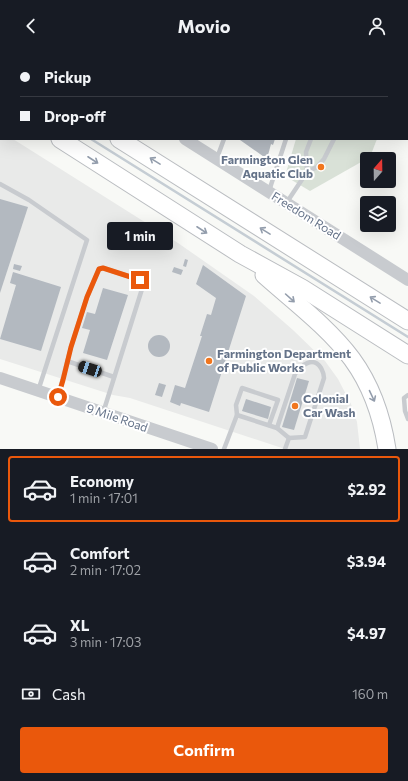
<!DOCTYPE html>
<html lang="en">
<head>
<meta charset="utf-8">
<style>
  body { margin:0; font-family:Commissioner,sans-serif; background:#20242c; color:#f1f3f6; height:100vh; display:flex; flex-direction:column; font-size:15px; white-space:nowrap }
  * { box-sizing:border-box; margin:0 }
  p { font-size:13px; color:#9ea1a6 }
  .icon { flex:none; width:22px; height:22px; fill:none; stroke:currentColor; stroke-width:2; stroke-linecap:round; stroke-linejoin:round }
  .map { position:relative; height:397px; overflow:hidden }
  .side { display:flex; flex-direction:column; background:#171b24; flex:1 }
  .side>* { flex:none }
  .hud { position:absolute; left:0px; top:0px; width:408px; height:88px; box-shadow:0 4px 16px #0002; display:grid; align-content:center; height:88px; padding:0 20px; background:#171b24 }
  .needle { width:26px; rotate:20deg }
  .buttons { position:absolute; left:360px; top:100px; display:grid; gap:8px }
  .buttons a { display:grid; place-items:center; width:36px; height:36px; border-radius:4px; background:#171b24; box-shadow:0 4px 16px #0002; font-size:20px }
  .end { position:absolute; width:18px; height:18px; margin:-9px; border:5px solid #ea580c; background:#fff; box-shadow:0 0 0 2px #fff }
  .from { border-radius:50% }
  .bubble { position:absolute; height:28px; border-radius:4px; background:#171b24; box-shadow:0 4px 16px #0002; font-size:13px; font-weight:700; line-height:28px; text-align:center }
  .car { position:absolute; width:12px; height:24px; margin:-12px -6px; border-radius:5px; box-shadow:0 0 3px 1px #0007; background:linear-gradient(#222 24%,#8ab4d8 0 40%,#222 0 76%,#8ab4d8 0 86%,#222 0) }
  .hud b { display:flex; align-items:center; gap:14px; height:38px; font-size:15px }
  .hud b+b { border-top:1px solid #363941 }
  .hud i { width:10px; height:10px; background:#f1f3f6 }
  ul { padding:7px 0 0; list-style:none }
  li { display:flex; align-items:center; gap:12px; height:66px; margin:0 8px 6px; padding:0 12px; border:2px solid transparent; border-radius:4px }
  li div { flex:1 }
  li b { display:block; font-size:15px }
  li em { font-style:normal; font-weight:700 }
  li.selected { border-color:#ea580c }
  li>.icon { width:36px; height:36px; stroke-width:1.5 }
  .pay { display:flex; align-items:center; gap:10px; height:44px; padding:0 20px; font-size:15px }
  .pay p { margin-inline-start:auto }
  .action { display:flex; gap:8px; margin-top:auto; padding:8px 20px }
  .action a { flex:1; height:46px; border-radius:4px; background:#ea580c; color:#fff; font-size:16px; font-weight:700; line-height:46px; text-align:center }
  header { display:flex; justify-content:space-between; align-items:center; height:52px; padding:0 20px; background:#171b24; font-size:18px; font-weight:700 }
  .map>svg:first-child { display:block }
</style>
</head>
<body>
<header><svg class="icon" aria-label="back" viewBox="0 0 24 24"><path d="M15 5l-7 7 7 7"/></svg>Movio<svg class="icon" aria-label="person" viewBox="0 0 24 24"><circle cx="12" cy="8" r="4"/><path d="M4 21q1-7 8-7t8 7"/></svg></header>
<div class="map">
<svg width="408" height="397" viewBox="0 0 408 397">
  <rect width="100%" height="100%" fill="#f8f9f6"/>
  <!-- built -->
  <path fill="#e9eae9" d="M0 79 1 87H13L178 191 254 244 293 278 325 309 338 327 351 352 357 370 360 397H285L130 346 113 343 0 307Z"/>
  <!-- green -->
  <path fill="#d9e1d7" d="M296 87H377L370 105 310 139 285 124Z"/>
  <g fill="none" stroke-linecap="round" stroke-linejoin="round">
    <!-- stream -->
    <g stroke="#c5cdd4" stroke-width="2.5">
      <path d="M0 30H1"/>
      <path d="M91 87 408 285"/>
    </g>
  </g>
  <!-- building -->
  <g fill="#b3b9c0">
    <path d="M240 87H275L273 93 271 92 267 107 240 88Z"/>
    <path d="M0 147 28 155 0 241Z"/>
    <path d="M185 207 188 208 186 215 183 214Z"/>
    <path d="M14 212 22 214 20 219 13 217Z"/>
    <path d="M203 213 246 244 209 360 181 351 180 354 170 350 175 333 185 336 202 284H200L207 262 211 263 216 246 196 232Z"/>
    <path d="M174 215 183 218 181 223 172 220Z"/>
    <path d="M13 220 61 235 41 299 0 287 16 233 10 231Z"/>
    <path d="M103 236 128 243 107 308 83 301 90 278 82 276 87 260 95 262Z"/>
    <circle cx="159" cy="294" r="11"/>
    <path d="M297 326 309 329 294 378 282 375Z"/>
    <path d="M159 331 166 333 162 345 155 343Z"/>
    <path d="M246 347 271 355 268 367 242 359Z"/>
  </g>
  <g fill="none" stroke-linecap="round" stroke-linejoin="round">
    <defs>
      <g id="motorway">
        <path d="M0 12 1 13"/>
        <path d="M0 49H1"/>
        <path d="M60 87 240 202 302 236 408 303"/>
        <path d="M119 87 408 269"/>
        <path d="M264 223C293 249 328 275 352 307 371 333 382 365 387 397"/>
      </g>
    </defs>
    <!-- motorway casing -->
    <use href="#motorway" stroke="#babdc1" stroke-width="19"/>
    <!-- service -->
    <g stroke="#c8cbcf" stroke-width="4.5">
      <path d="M407 17 408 14"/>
      <path d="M407 45H408"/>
      <path d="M407 79H408"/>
      <path d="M217 106 224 87"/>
      <path d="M307 120 306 100 311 87"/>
      <path d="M0 132 29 148 87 188 38 339"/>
      <path d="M269 139 286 87"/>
      <path d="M287 150 307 120 317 115 324 107 334 87"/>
      <path d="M67 309 114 325"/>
      <path d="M408 343 404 346 405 359 408 367"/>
      <path d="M58 345 71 295 87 245 99 217 103 216 140 228 142 231V237L103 361"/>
      <path d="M237 363 277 376 289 386"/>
      <path d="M277 376 295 322C301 314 313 303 321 316 323 320 324 321 324 326L305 385 289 386 285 397"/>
      <path d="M224 397 237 363 236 353 242 336 278 348 269 373"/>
    </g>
    <!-- tertiary -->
    <g stroke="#c8cbcf" stroke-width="12">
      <path d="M47 0 48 1"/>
      <path d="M185 87 408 228"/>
      <path d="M0 326 212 397"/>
    </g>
    <!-- motorway -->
    <use href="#motorway" stroke="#fff" stroke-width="17"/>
  </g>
  <!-- one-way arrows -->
  <defs><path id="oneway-shaft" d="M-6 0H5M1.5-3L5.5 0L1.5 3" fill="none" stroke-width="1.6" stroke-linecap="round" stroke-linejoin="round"/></defs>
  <g stroke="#939dac">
    <use href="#oneway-shaft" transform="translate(93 108) rotate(33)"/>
    <use href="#oneway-shaft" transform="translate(155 109) rotate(-148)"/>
    <use href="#oneway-shaft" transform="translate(202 178) rotate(33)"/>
    <use href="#oneway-shaft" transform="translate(265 179) rotate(-148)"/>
    <use href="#oneway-shaft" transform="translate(290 246) rotate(42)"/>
    <use href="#oneway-shaft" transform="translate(375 248) rotate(-148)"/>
    <use href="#oneway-shaft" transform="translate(372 344) rotate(65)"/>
  </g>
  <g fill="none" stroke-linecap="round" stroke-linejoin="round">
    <!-- route -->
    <path stroke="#ea580c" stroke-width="5" d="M58 345 63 328 71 295 87 245 99 217 103 216 140 228"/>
  </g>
  <!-- markers -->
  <g fill="#f1761e" stroke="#fff" stroke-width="1.5">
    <circle cx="321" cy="115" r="4"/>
    <circle cx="209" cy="309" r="4"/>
    <circle cx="295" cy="354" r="4"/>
  </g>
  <g text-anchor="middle" stroke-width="4" stroke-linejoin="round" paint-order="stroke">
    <!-- poi labels -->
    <g font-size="12" font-weight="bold" fill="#657389" stroke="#fff" text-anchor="start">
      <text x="313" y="112" text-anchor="end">Farmington Glen<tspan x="313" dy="14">Aquatic Club</tspan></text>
      <text x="217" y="306">Farmington Department<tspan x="217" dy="14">of Public Works</tspan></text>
      <text x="303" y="351">Colonial<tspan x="303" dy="14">Car Wash</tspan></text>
    </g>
    <!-- street labels -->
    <g font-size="12" fill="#657389" stroke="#fff">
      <text transform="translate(306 164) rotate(32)" y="4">Freedom Road</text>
      <text transform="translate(117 366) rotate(19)" y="4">9 Mile Road</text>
    </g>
  </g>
</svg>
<div class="buttons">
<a><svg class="needle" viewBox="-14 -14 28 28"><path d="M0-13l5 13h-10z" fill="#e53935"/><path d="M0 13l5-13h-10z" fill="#9ea1a6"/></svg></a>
<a><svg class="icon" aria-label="layers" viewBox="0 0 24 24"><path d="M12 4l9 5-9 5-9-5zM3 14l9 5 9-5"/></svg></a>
</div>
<i class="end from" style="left:58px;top:345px"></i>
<i class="end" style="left:140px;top:228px"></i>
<div class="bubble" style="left:107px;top:170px;width:66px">1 min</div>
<i class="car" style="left:90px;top:317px;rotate:288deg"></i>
<div class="hud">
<b><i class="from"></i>Pickup</b>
<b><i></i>Drop-off</b>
</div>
</div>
<section class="side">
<ul>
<li class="selected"><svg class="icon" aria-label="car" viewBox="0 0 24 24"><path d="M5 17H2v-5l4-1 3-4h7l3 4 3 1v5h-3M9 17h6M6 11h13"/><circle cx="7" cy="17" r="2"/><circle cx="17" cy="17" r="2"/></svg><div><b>Economy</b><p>1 min · 17:01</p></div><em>$2.92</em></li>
<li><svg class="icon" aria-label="car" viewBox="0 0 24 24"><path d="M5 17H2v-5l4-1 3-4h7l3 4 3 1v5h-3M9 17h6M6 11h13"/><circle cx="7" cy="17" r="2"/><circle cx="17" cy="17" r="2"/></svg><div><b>Comfort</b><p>2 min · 17:02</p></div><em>$3.94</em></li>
<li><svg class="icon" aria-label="car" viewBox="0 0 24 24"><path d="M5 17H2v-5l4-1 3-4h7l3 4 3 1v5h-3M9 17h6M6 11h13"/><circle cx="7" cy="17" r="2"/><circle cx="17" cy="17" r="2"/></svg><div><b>XL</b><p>3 min · 17:03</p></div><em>$4.97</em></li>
</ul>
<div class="pay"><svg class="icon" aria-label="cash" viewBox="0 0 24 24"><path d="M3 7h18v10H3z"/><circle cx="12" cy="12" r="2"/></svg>Cash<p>160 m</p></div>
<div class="action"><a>Confirm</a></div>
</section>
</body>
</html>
